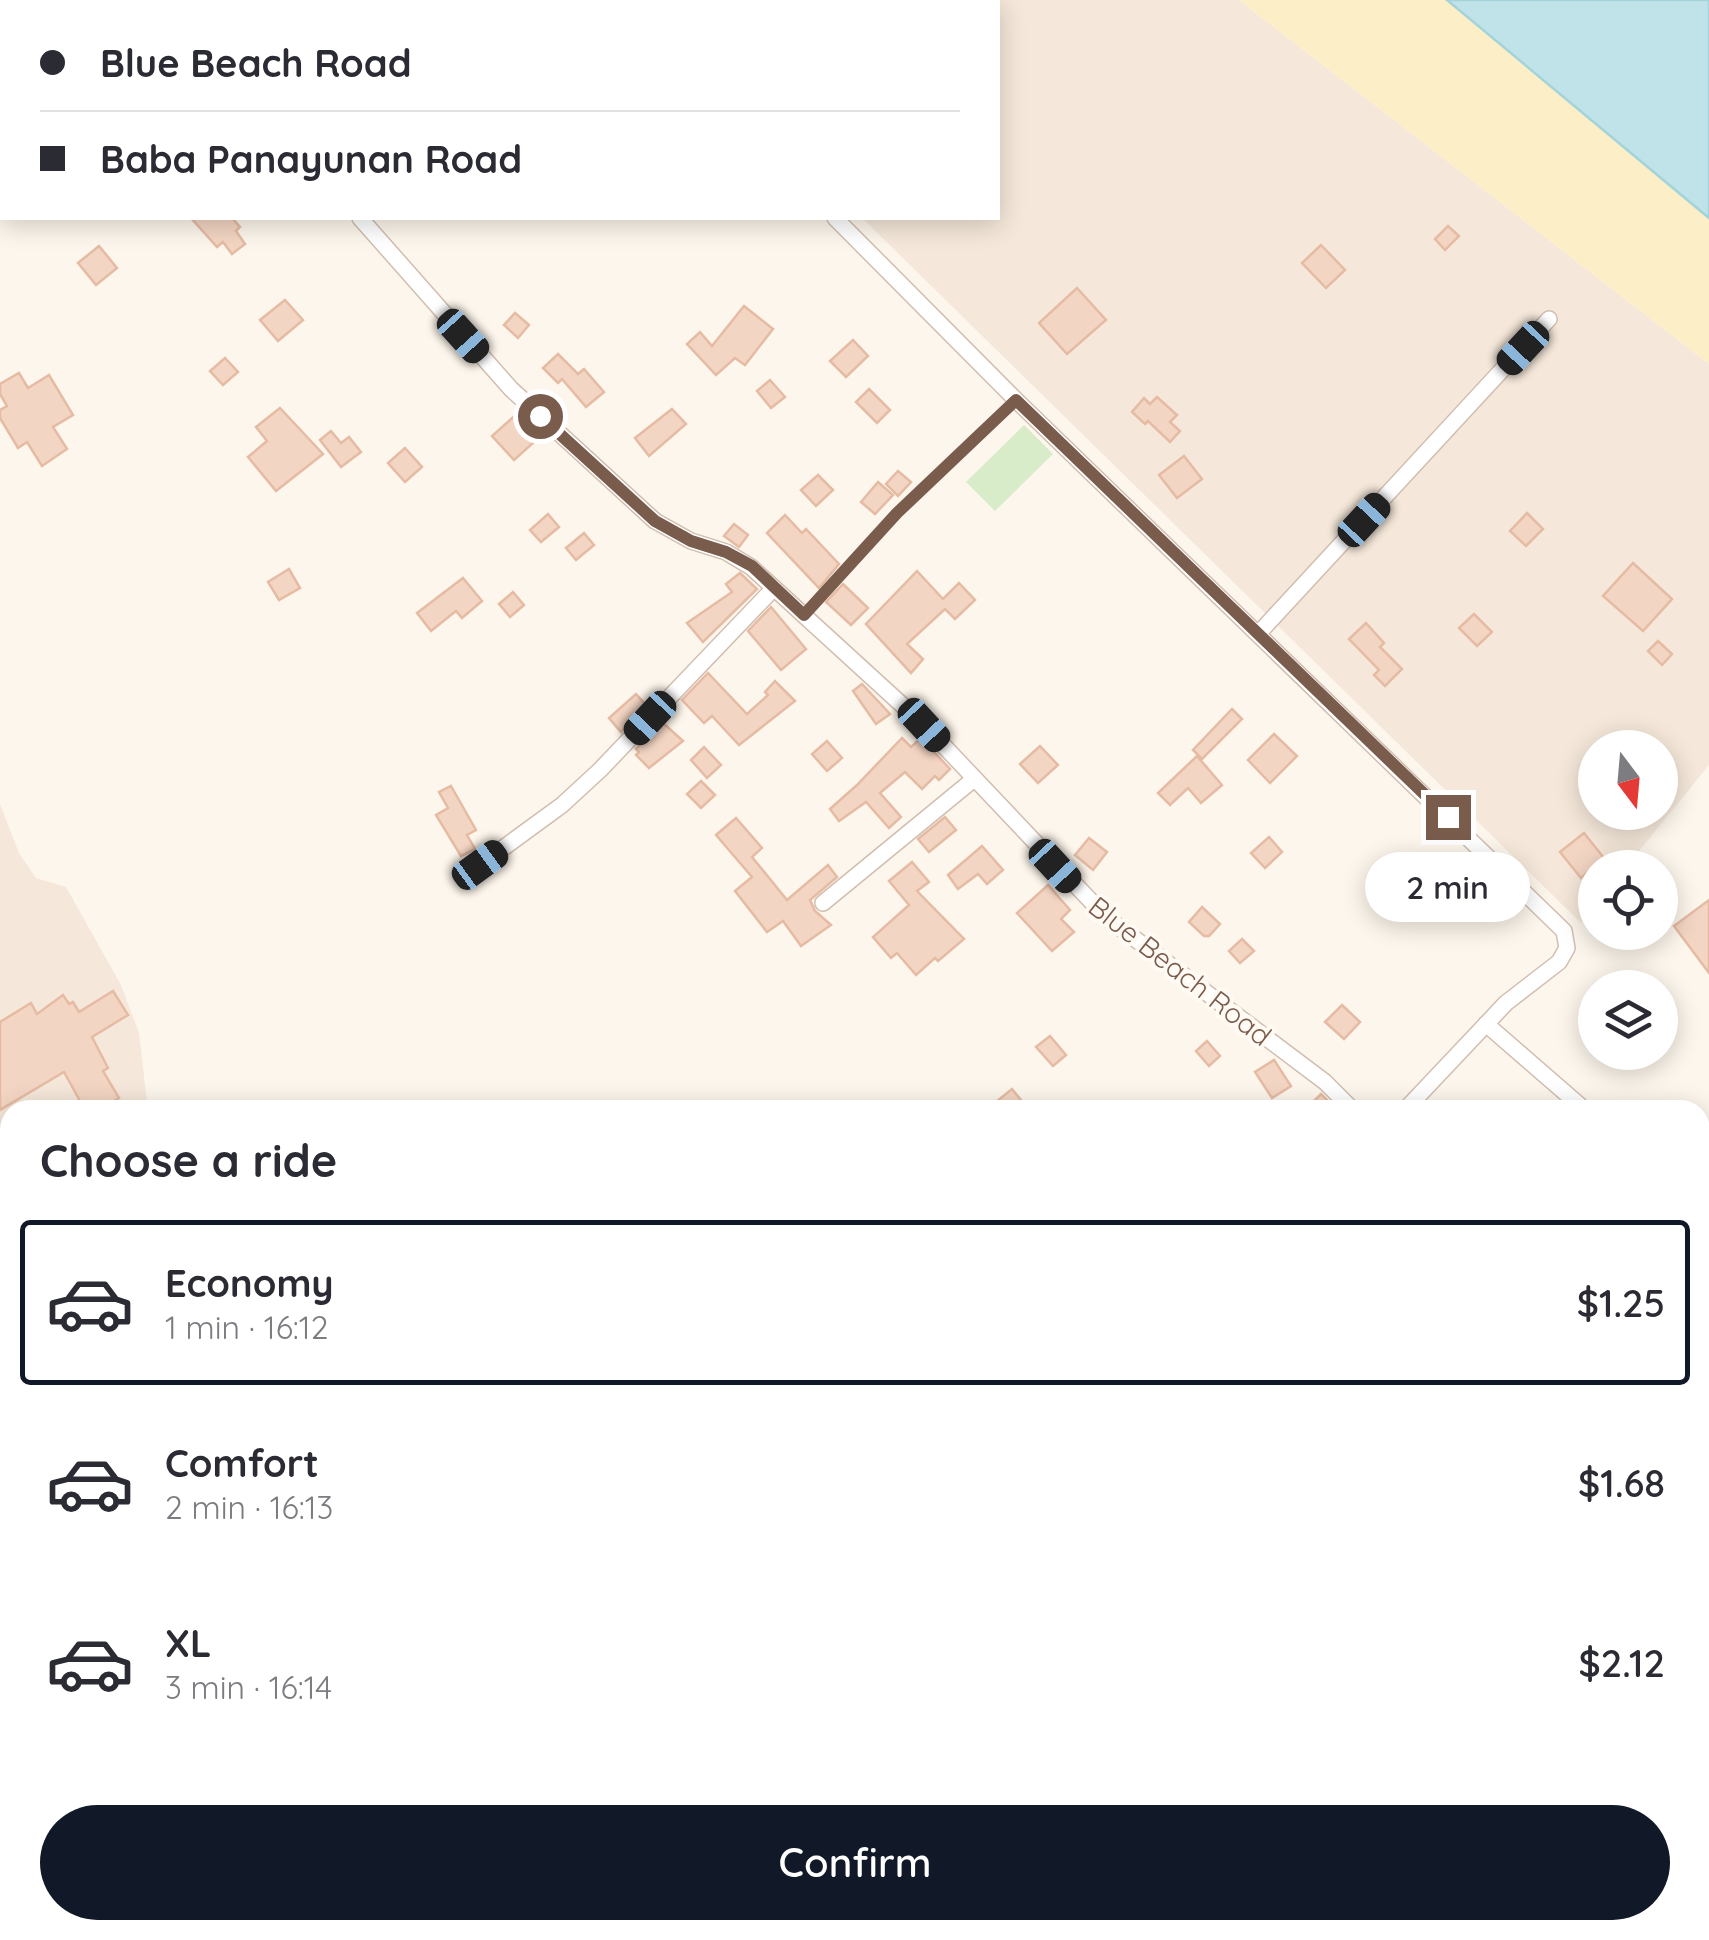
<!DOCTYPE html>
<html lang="en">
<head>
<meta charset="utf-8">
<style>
  body { margin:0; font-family:Quicksand,sans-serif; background:#f2f2f3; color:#2b2b33; height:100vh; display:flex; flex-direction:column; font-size:38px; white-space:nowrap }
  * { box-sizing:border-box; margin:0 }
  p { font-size:32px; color:#7c7c81 }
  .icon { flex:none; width:55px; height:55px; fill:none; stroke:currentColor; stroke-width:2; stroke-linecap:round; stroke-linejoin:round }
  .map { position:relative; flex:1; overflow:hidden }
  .drawer { position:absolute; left:0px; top:1100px; width:1710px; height:840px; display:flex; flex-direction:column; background:#fff; border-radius:30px 30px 0 0; box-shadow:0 5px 25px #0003 }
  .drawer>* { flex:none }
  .guide { position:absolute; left:0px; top:0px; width:1000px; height:220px; box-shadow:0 5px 25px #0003; display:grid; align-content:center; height:220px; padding:0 40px; background:#fff }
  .needle { width:65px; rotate:164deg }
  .tools { position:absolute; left:1578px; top:730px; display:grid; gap:20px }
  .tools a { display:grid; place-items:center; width:100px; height:100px; border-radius:50%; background:#fff; box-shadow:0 5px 25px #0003; font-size:50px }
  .end { position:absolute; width:45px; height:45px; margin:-22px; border:12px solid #7a5c4d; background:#fff; box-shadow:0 0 0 5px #fff }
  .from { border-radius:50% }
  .bubble { position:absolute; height:70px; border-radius:35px; background:#fff; box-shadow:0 5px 25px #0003; font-size:32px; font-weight:600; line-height:70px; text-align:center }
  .car { position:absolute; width:30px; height:60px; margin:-30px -15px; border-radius:12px; box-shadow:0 0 8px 2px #0007; background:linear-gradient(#222 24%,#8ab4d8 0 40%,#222 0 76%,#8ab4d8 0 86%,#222 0) }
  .guide b { display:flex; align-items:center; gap:35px; height:95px; font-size:38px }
  .guide b+b { border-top:2px solid #e1e1e2 }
  .guide i { width:25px; height:25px; background:#2b2b33 }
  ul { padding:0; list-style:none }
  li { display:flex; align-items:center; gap:30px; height:165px; margin:0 20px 15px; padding:0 20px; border:5px solid transparent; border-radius:10px }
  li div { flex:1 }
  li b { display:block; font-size:38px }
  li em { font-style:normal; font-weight:600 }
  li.current { border-color:#111827 }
  li>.icon { width:90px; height:90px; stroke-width:1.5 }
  h2 { padding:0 40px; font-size:45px; line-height:120px }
  .button { display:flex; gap:20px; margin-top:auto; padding:20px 40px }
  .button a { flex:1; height:115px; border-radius:60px; background:#111827; color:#fff; font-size:40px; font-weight:600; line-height:115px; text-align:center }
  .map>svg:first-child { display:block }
</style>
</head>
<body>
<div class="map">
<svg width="1709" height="1940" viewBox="0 0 1709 1940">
  <rect width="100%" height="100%" fill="#fdf6ec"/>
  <!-- residential -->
  <g fill="#f5e8da" fill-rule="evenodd">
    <path d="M0 0H211L214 2H2V102Z"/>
    <path d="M641 0H1239L1709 364V765L1626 867 1595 868V905L1581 923 862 218H998V2ZM1595 748H1660V812H1595Z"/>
    <path d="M0 804 19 853 36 878 66 887 121 985 139 1033 148 1110H10V1930H1000L1005 1940H0Z"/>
  </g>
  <!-- green -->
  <g fill="#d8ecc9">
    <path d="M1024 425 1053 454 995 511 966 482Z"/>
    <path d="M1700 1649 1709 1660V1940H1171L1183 1930H1700Z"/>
  </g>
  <!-- sand -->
  <path fill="#fcefc7" d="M1239 0H1450L1709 218V364Z"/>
  <!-- water -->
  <g fill="#bfe3e8" stroke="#a5d3da" stroke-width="2.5">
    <path d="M1447 0H1709V218Z"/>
    <path d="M1243 1930H1310L1298 1940H1252Z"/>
    <path d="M1380 1930H1446L1453 1939 1389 1940Z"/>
    <path d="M1477 1930H1519L1527 1940H1465Z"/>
  </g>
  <!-- building -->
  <g fill="#f3d5c3" stroke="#e6bba3" stroke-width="2.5">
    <path d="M191 218H232L240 227 236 231 245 244 232 254 223 242 217 247Z"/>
    <path d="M1448 226 1459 236 1445 250 1435 239Z"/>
    <path d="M1321 245 1345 270 1326 288 1302 263Z"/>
    <path d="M99 246 117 268 96 285 78 263Z"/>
    <path d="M1077 288 1106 320 1067 354 1039 323Z"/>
    <path d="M285 300 303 320 278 341 260 320Z"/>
    <path d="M744 306 773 329 745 365 735 358 716 375 687 344 700 332 712 346Z"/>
    <path d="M515 313 529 325 518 338 504 325Z"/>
    <path d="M853 340 868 356 846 377 830 361Z"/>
    <path d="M558 354 578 374 584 369 604 392 586 407 562 379 558 383 543 368Z"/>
    <path d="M225 358 238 372 223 385 210 371Z"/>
    <path d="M19 373 28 388 49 375 73 415 53 427 67 449 42 466 27 442 18 448 0 418V410L7 406 0 394V384Z"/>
    <path d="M770 380 785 397 771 408 757 391Z"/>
    <path d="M869 389 890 410 877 423 856 402Z"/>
    <path d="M1157 397 1177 415 1170 422 1180 431 1170 442 1148 421 1145 424 1132 412 1144 398 1150 404Z"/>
    <path d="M280 408 323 454 276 491 248 457 267 441 256 427Z"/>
    <path d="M672 409 686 424 649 456 635 438Z"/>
    <path d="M519 412 543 434 514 460 492 436Z"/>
    <path d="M331 431 341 443 349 437 361 452 341 467 320 440Z"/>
    <path d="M405 448 422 467 405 482 388 463Z"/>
    <path d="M1184 456 1202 479 1177 498 1159 475Z"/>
    <path d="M898 471 911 482 898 496 886 484Z"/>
    <path d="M818 475 833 490 816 506 801 490Z"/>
    <path d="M878 482 893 495 875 514 861 502Z"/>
    <path d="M1527 513 1543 529 1526 546 1510 531Z"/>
    <path d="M548 514 559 527 541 542 530 530Z"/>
    <path d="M785 515 802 533 806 529 839 564 819 588 767 533Z"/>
    <path d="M734 524 748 535 739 547 724 536Z"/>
    <path d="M584 533 594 545 576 560 566 548Z"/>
    <path d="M1633 563 1672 599 1643 631 1603 596Z"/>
    <path d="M289 569 300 588 279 600 268 582Z"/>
    <path d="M917 571 943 599 959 583 975 600 955 619 945 609 907 644 923 659 911 673 866 624Z"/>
    <path d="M740 573 757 589 703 642 687 623 732 592 726 584Z"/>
    <path d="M463 578 482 601 462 618 456 611 431 631 417 613Z"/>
    <path d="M843 584 868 608 851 625 826 602Z"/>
    <path d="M513 592 524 605 510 617 499 604Z"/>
    <path d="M771 607 806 649 781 670 748 631Z"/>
    <path d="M1474 614 1492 632 1477 646 1459 628Z"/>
    <path d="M1366 623 1384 643 1380 647 1402 669 1385 686 1374 675 1379 670 1349 639Z"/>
    <path d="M1658 641 1672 654 1662 665 1648 651Z"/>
    <path d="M708 673 747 714 768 695 765 692 775 681 795 701 739 745 712 716 704 723 682 700Z"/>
    <path d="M862 684 890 714 876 724 853 691Z"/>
    <path d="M636 694 646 705 621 732 609 718Z"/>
    <path d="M1232 709 1242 719 1202 759 1193 750Z"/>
    <path d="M662 722 683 741 649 768 636 755 639 752 636 749Z"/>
    <path d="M1274 734 1297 756 1270 783 1248 760Z"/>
    <path d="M902 738 911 747 921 738 950 769 939 780 935 776 922 789 905 772 880 793 901 817 889 828 866 802 839 821 830 809 857 785Z"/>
    <path d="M827 741 842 758 827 771 812 754Z"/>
    <path d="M1040 746 1058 765 1038 783 1020 764Z"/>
    <path d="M704 747 721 765 707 778 691 760Z"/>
    <path d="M1197 756 1222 785 1201 803 1188 788 1170 805 1158 793Z"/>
    <path d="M701 781 715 795 701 808 687 794Z"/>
    <path d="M451 786 476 830 467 835 475 849 461 856 436 815 448 808 439 792Z"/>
    <path d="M945 817 956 830 929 852 918 839Z"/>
    <path d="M736 818 762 848 752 857 787 900 828 865 837 877 810 900 815 911 831 925 801 946 783 921 767 932 735 891 752 877 716 835Z"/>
    <path d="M1584 833 1604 858 1581 878 1560 852Z"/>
    <path d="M1269 837 1282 852 1265 868 1251 853Z"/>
    <path d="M1089 838 1107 852 1093 870 1075 855Z"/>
    <path d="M982 846 1003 870 987 884 978 874 958 889 948 875Z"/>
    <path d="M912 862 929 882 917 891 964 939 938 961 935 958 916 975 897 953 891 958 873 937 909 905 889 881Z"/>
    <path d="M1048 885 1070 910 1061 919 1074 932 1052 951 1017 913Z"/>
    <path d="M1709 900V973L1674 926Z"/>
    <path d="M1202 907 1220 924 1209 936H1204L1189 922Z"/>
    <path d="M1242 939 1254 951 1240 963 1229 951Z"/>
    <path d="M113 991 128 1015 92 1037 108 1068 103 1071 119 1098 97 1110H85L64 1072 0 1110V1022L31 1003 37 1014 63 995 69 1004 73 1002 79 1012Z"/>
    <path d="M1342 1005 1360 1022 1344 1039 1325 1022Z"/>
    <path d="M1050 1036 1066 1055 1053 1066 1036 1047Z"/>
    <path d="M1207 1041 1220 1056 1209 1066 1196 1051Z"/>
    <path d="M1274 1060 1291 1086 1272 1098 1255 1072Z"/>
    <path d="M1012 1089 1029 1110H986Z"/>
    <path d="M1321 1094 1337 1110H1305Z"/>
  </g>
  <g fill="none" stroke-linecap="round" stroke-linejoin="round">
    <defs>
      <path id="service" d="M805 614 897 513 1016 400"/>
      <g id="minor">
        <path d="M228 0 231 2"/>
        <path d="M619 0 621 2"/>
        <path d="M263 2 266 0"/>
        <path d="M0 169 2 168"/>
        <path d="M360 218 511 389 655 521 691 541 726 552 751 567 924 725 1106 917 1325 1082 1353 1110"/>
        <path d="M835 218 1016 400 1564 931 1567 948 1559 962 1506 1003 1405 1110"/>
        <path d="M1258 634 1549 319"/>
        <path d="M480 865 562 805 600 770 774 588"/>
        <path d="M823 903 974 779"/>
        <path d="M1486 1024 1585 1110"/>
        <path d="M1700 1209 1709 1217"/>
        <path d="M0 1929 10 1924"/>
      </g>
      <g id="secondary">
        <path d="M0 1374 10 1391"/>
        <path d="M454 1930 464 1940"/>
      </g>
    </defs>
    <!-- service casing -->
    <use href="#service" stroke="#d1beb0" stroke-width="10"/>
    <!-- minor casing -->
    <use href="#minor" stroke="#d1beb0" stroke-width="18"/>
    <!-- secondary casing -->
    <use href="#secondary" stroke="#d6c0b0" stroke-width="25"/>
    <!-- service -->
    <use href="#service" stroke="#fff" stroke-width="8"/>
    <!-- minor -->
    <use href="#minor" stroke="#fff" stroke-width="15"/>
    <!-- secondary -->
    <use href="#secondary" stroke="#fff" stroke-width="22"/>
  </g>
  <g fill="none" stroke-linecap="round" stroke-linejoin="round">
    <!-- route -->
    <path stroke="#7a5c4d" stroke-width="12" d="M540 416 655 521 691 541 726 552 752 566 804 615 897 513 1016 400 1448 817"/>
  </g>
  <g text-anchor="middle" stroke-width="8" stroke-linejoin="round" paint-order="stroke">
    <!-- street labels -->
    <g font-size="28" fill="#7a5c4d" stroke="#fffaf3">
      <text transform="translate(1180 971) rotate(38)" y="10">Blue Beach Road</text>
    </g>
  </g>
</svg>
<div class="tools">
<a><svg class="needle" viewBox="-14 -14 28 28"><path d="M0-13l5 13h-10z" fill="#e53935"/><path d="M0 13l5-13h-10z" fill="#7c7c81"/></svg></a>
<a><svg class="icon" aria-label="locate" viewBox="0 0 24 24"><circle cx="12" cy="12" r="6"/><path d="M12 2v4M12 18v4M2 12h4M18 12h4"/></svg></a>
<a><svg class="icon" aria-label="layers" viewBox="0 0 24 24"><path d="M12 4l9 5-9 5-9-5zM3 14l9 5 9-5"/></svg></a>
</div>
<i class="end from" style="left:540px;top:416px"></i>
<i class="end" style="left:1448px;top:817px"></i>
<div class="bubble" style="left:1365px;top:852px;width:165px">2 min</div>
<i class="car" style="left:463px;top:336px;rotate:138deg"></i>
<i class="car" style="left:1523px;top:348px;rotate:223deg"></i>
<i class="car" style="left:1364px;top:520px;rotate:43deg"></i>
<i class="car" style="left:650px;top:718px;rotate:223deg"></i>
<i class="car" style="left:924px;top:725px;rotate:137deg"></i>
<i class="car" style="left:480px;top:865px;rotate:54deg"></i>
<i class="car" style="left:1055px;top:866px;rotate:137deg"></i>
<div class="guide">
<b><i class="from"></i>Blue Beach Road</b>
<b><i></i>Baba Panayunan Road</b>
</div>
<section class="drawer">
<h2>Choose a ride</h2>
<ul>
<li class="current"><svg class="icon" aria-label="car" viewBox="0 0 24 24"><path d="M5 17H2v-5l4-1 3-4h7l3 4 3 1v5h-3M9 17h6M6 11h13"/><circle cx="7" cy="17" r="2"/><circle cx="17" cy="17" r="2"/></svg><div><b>Economy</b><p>1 min · 16:12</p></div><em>$1.25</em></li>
<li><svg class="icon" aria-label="car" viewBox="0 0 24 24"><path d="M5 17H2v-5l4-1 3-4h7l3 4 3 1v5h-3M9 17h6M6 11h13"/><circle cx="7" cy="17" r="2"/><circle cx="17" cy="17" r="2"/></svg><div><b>Comfort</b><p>2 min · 16:13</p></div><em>$1.68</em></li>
<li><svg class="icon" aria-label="car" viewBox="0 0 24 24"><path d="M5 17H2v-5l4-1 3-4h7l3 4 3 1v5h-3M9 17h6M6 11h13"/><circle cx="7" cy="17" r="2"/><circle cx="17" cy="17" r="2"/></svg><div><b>XL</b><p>3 min · 16:14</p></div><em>$2.12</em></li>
</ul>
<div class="button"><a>Confirm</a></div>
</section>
</div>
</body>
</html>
